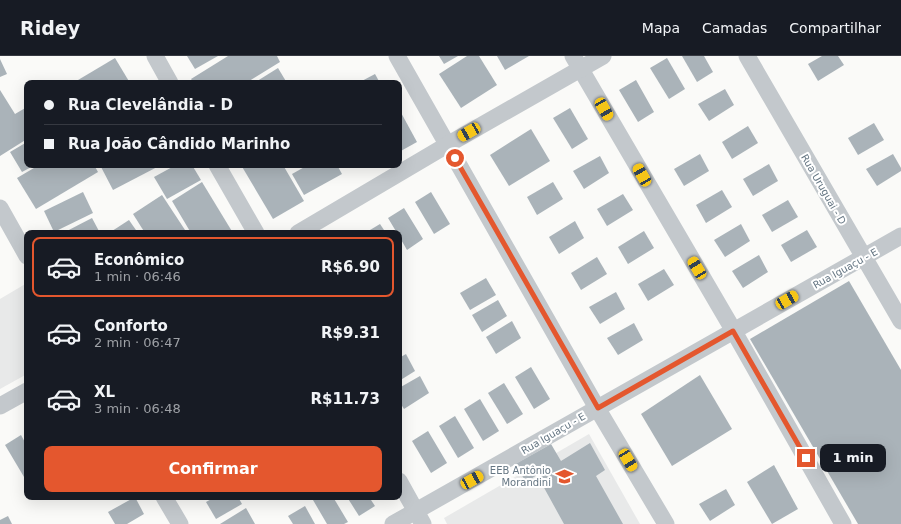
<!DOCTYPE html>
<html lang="pt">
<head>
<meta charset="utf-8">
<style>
  body { margin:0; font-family:"DejaVu Sans",sans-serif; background:#242831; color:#f1f3f6; height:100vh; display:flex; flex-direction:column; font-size:15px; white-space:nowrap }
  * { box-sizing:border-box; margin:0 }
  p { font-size:13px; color:#9ea1a6 }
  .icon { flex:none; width:22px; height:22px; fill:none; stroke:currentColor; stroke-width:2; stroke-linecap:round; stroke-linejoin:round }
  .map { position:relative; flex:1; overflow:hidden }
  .details { position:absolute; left:24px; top:174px; width:378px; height:270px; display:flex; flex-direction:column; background:#171b24; border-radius:8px; box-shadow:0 4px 16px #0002 }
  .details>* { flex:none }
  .guide { position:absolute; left:24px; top:24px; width:378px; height:88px; border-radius:8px; box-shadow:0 4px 16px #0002; display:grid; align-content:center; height:88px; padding:0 20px; background:#171b24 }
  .end { position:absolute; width:18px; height:18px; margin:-9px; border:5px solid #e4572e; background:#fff; box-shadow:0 0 0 2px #fff }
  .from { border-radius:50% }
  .bubble { position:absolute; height:28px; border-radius:8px; background:#171b24; box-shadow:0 4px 16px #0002; font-size:13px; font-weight:700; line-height:28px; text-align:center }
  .car { position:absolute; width:12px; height:24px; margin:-12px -6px; border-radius:5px; box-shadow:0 0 3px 1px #0007; background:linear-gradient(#f5c518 24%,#345 0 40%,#f5c518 0 76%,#345 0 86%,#f5c518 0) }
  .guide b { display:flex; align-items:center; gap:14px; height:38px; font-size:15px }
  .guide b+b { border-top:1px solid #363941 }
  .guide i { width:10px; height:10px; background:#f1f3f6 }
  ul { padding:7px 0 0; list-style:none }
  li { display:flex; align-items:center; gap:12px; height:60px; margin:0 8px 6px; padding:0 12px; border:2px solid transparent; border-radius:8px }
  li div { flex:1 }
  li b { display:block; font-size:15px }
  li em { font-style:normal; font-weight:700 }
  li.on { border-color:#e4572e }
  li>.icon { width:36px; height:36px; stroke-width:1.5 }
  .primary-button { display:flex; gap:8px; margin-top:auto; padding:8px 20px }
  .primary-button a { flex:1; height:46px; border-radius:8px; background:#e4572e; color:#fff; font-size:16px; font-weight:700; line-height:46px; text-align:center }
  header { display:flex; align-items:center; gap:24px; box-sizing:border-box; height:56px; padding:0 20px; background:#171b24; border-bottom:1px solid #363941 }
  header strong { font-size:19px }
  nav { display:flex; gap:22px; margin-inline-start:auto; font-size:14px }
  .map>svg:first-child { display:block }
</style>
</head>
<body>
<header>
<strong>Ridey</strong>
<nav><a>Mapa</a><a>Camadas</a><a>Compartilhar</a></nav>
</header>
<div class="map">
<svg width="901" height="468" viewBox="0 0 901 468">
  <rect width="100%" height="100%" fill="#fafaf8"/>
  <!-- built -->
  <g fill="#e8e9e9">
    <path d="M27 227V318L0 333V243Z"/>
    <path d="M589 378 640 468H447L444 462Z"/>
  </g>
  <!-- building -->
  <g fill="#aab3b9">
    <path d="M187 0H218L195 13Z"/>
    <path d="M228 0H277L280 6 246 27H194L191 23Z"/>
    <path d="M439 0H458L444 8Z"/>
    <path d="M467 0H479L497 29 461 52 439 18Z"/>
    <path d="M497 0H529L505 14Z"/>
    <path d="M682 0H704L713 16 697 26Z"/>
    <path d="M822 0H838L844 9 818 25 808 8Z"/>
    <path d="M115 2 130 27H73Z"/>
    <path d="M667 2 685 33 669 43 650 12Z"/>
    <path d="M0 3 7 18 0 21Z"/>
    <path d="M278 12 287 27H254Z"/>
    <path d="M375 18 380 27H358Z"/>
    <path d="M636 24 654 56 638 66 619 34Z"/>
    <path d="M725 33 734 49 709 65 698 48Z"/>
    <path d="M0 34 15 58 27 51V83L0 100Z"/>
    <path d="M570 52 588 83 572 93 553 62Z"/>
    <path d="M399 53 417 86 399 96Z"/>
    <path d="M874 67 884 84 858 99 848 82Z"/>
    <path d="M748 70 758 87 732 103 722 86Z"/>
    <path d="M531 73 550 105 509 130 490 99Z"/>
    <path d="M27 86V109H35L22 116 10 96Z"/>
    <path d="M700 98 709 115 684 130 674 113Z"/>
    <path d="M893 98 901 112V115L877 130 866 113Z"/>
    <path d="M600 100 609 117 584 133 573 115Z"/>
    <path d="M769 108 778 125 753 140 743 123Z"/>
    <path d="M39 109H94L98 116 36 153 17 122Z"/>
    <path d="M100 109H161L113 134Z"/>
    <path d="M176 109H192L201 124 167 143 154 121Z"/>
    <path d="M241 109H283L304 145 273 163Z"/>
    <path d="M308 109H337L342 118 304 139 292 118Z"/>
    <path d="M202 126 233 177H191L172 145Z"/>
    <path d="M553 126 563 143 537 159 527 141Z"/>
    <path d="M722 134 732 151 706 167 696 149Z"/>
    <path d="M83 136 93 157 54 176 44 155Z"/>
    <path d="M431 136 450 168 434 178 415 146Z"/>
    <path d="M623 138 633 154 607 170 597 153Z"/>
    <path d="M162 139 187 177H145L133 158Z"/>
    <path d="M788 144 798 161 772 176 762 159Z"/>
    <path d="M404 152 423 183 407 194 399 180V177H397L388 162Z"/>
    <path d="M92 162 100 177H63Z"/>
    <path d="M129 164 138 177H109Z"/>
    <path d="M575 165 584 182 559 198 549 181Z"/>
    <path d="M380 168 386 177H365Z"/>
    <path d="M741 168 750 185 725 201 714 184Z"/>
    <path d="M807 174 817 191 791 206 781 189Z"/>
    <path d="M644 175 654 192 628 208 618 191Z"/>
    <path d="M759 199 768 216 743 232 732 215Z"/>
    <path d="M597 201 607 218 581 234 571 217Z"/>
    <path d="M664 213 674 229 648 245 638 228Z"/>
    <path d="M486 222 496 239 470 254 460 237Z"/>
    <path d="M849 225 901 314V468H858L750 283Z"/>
    <path d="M616 236 625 253 600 268 589 251Z"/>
    <path d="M498 244 507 260 482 276 472 259Z"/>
    <path d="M512 265 521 282 496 298 486 281Z"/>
    <path d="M634 267 643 284 618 299 607 282Z"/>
    <path d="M406 298 415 315 399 325V302Z"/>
    <path d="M531 311 550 343 534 353 515 321Z"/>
    <path d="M700 319 732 373 672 410 641 358Z"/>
    <path d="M420 320 429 337 404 353 399 345V332Z"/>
    <path d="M504 327 523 358 507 368 488 337Z"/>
    <path d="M480 343 499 375 483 385 464 353Z"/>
    <path d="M455 360 474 392 458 402 439 370Z"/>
    <path d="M428 375 447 407 431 417 412 385Z"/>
    <path d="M21 379 27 390V419L24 421 5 389Z"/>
    <path d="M590 387 605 414 596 420 623 468H564L537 419 526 426 515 408 551 388 561 405Z"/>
    <path d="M774 409 798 453 772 468 747 426Z"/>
    <path d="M726 433 735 449 710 465 699 448Z"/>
    <path d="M135 441 144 458 127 468H115L108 456Z"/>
    <path d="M215 441H238L242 448 216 463 206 446Z"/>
    <path d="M317 441H333L348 466 344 468H327L313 444Z"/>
    <path d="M347 441H369L375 450 359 460Z"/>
    <path d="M305 450 315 468H293L288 460Z"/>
    <path d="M246 452 255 468H220Z"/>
    <path d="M8 460 12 468H0V464Z"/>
  </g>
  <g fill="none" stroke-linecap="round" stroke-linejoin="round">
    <!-- minor -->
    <g stroke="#c3c8cc" stroke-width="17">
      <path d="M155 0 170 27"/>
      <path d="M397 0 597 352 666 468"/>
      <path d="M573 0 728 265 843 468"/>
      <path d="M747 0 901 265"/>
      <path d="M217 109 256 177"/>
      <path d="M0 152 27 200"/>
      <path d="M298 177 447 89 603 0"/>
      <path d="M0 350 27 335"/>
      <path d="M399 425 423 468"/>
      <path d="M164 441 180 468"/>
      <path d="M393 468 901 180"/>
    </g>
  </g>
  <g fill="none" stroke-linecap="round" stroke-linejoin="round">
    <!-- route -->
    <path stroke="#e4572e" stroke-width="5" d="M455 102 598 352 733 275 806 402"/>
  </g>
  <!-- icons -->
  <defs>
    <symbol id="school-bare" viewBox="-9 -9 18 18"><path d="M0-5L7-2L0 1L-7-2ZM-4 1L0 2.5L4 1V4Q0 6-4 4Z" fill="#e4572e" stroke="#fff" stroke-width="2.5" paint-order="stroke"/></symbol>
  </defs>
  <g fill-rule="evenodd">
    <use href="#school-bare" x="552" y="408" width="25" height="25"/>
  </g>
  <g text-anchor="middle" stroke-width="4" stroke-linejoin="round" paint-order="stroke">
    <!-- street labels -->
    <g font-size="10" fill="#657683" stroke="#fff">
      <text transform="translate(824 133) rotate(60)" y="4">Rua Uruguai - D</text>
      <text transform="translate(845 212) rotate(-29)" y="4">Rua Iguaçu - E</text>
      <text transform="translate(553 377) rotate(-30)" y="4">Rua Iguaçu - E</text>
    </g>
    <!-- poi labels -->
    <g font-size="10" fill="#657683" stroke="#fff" text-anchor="end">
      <text x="551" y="418">EEB Antônio<tspan x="551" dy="12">Morandini</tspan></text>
    </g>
  </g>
</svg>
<i class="end from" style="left:455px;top:102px"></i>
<i class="end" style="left:806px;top:402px"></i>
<div class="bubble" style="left:820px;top:388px;width:66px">1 min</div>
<i class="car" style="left:604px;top:53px;rotate:150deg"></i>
<i class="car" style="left:469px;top:76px;rotate:240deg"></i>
<i class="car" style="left:642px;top:119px;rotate:330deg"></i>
<i class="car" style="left:697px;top:212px;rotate:329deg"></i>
<i class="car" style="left:787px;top:244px;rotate:60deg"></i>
<i class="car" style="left:628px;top:404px;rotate:149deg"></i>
<i class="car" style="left:472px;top:424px;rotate:61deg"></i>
<div class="guide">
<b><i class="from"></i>Rua Clevelândia - D</b>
<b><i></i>Rua João Cândido Marinho</b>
</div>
<section class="details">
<ul>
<li class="on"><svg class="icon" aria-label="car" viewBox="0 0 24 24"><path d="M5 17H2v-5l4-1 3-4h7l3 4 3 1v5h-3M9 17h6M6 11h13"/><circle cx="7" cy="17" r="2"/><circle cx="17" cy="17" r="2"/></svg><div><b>Econômico</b><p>1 min · 06:46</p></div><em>R$6.90</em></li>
<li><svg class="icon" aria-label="car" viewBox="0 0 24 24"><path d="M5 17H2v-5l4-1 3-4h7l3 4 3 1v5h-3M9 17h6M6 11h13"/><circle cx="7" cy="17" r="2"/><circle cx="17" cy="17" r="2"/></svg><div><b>Conforto</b><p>2 min · 06:47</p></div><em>R$9.31</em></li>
<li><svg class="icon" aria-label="car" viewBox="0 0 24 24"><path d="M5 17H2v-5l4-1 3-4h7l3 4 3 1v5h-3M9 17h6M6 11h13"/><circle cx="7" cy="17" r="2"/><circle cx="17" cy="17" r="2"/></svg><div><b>XL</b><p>3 min · 06:48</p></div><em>R$11.73</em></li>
</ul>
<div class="primary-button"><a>Confirmar</a></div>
</section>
</div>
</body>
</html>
